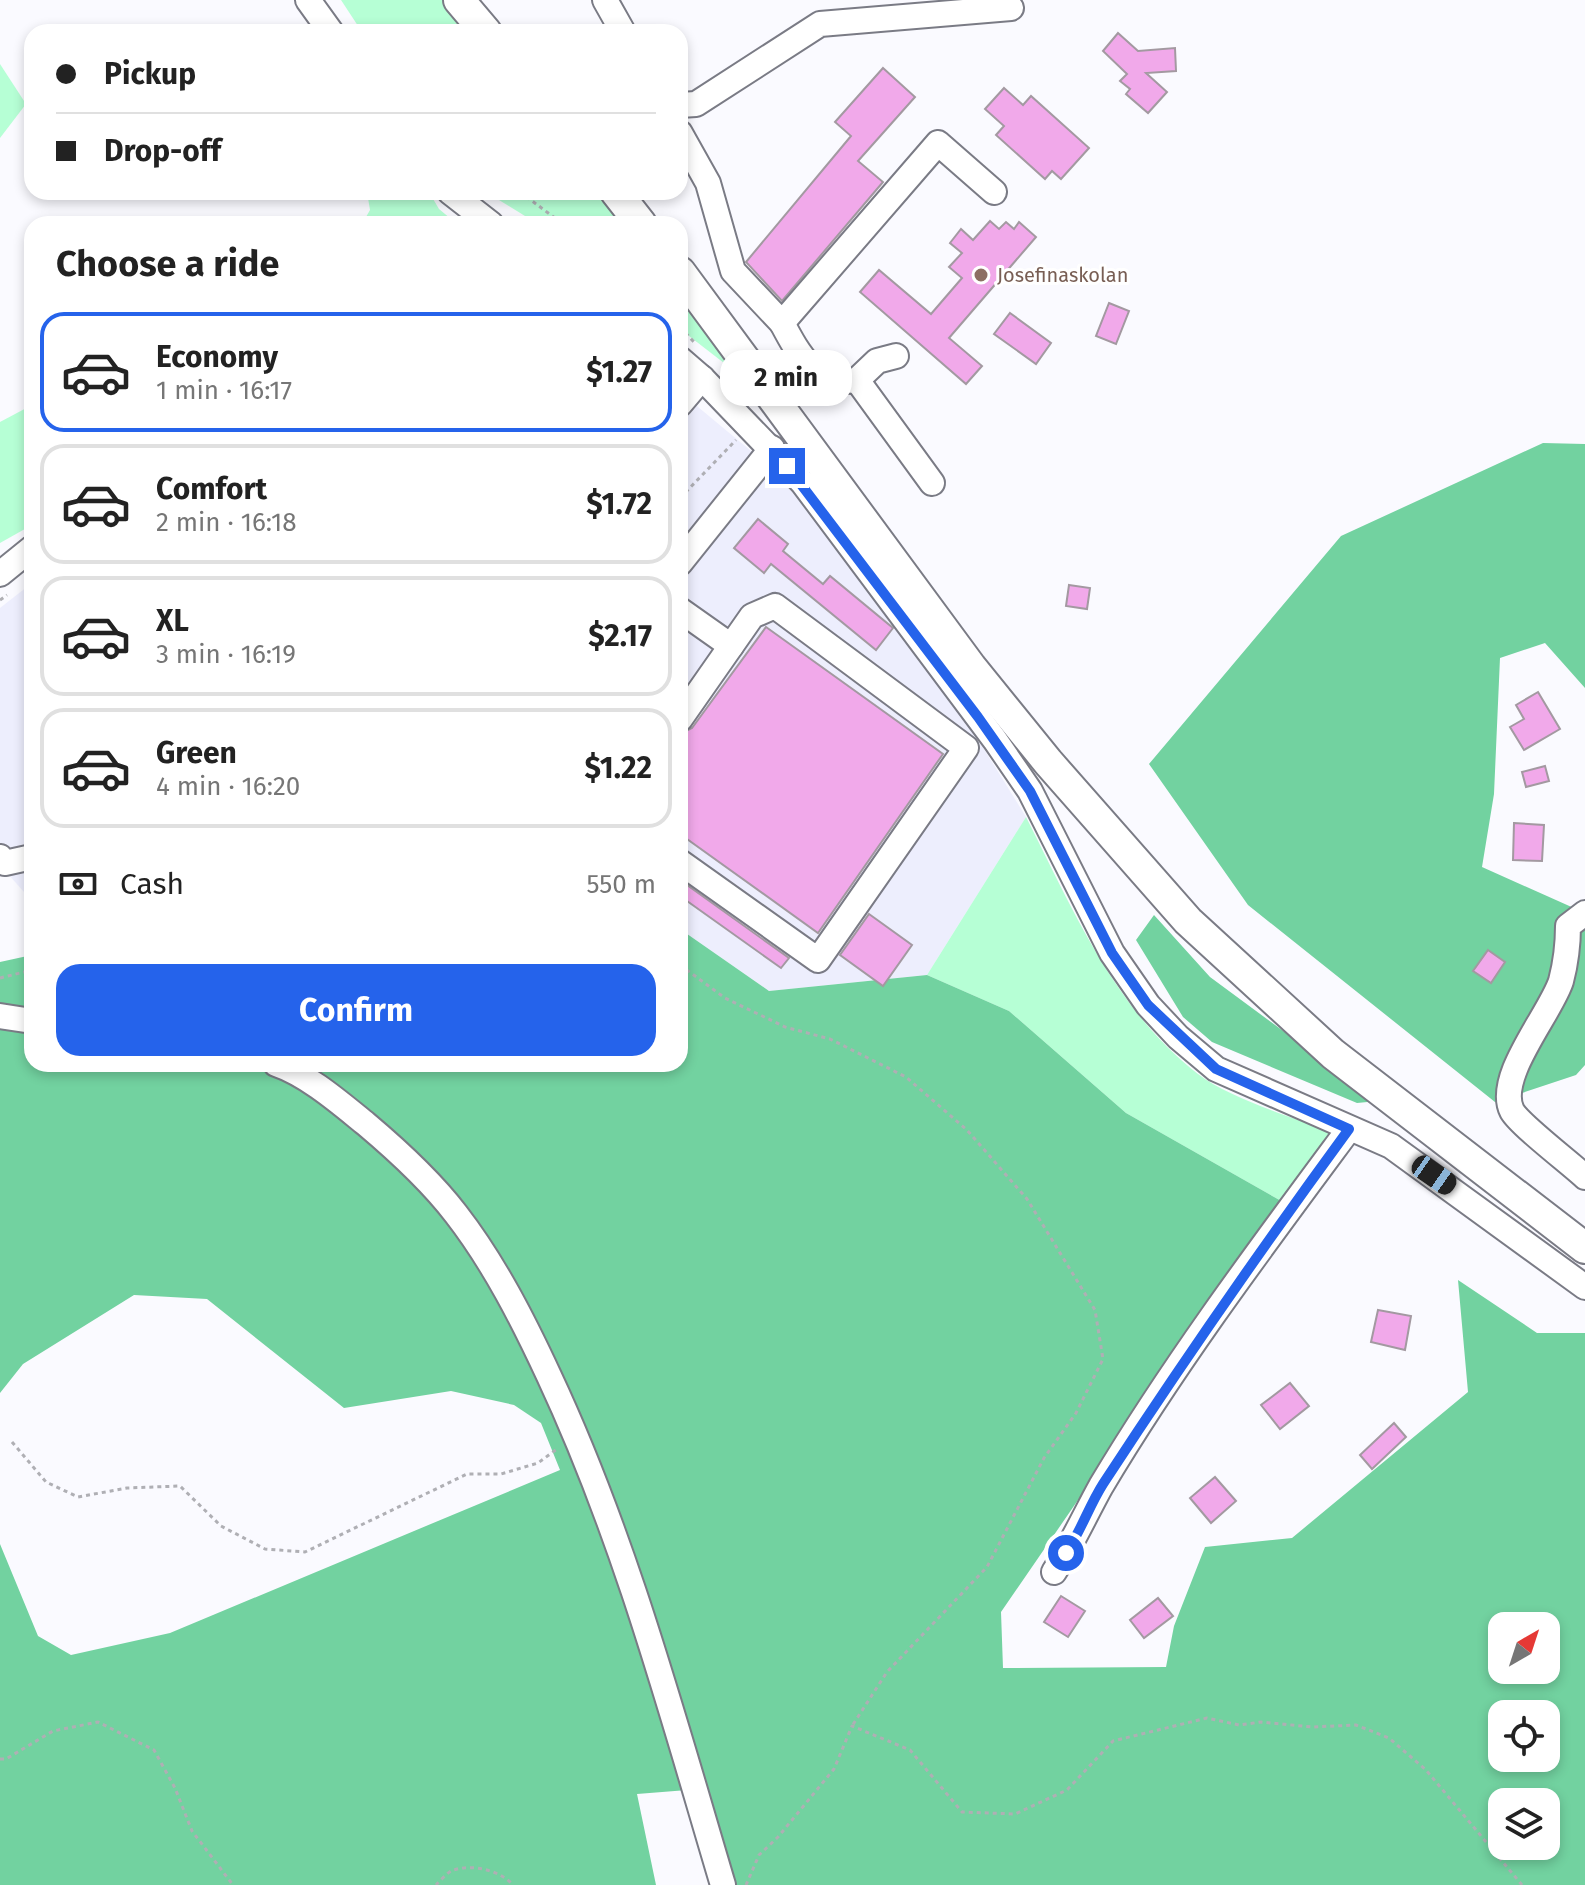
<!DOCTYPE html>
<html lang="en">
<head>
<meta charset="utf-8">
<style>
  body { margin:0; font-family:"Fira Sans",sans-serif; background:#f2f2f2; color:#222; height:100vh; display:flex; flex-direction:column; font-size:30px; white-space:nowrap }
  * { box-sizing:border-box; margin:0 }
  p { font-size:26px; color:#767676 }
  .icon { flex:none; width:44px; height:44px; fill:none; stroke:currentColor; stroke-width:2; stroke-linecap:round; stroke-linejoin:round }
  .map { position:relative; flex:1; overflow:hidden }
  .side { position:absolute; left:24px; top:216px; width:664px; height:856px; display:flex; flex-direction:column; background:#fff; border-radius:24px; box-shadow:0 4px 12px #0003 }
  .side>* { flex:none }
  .banner { position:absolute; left:24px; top:24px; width:664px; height:176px; border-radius:24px; box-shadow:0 4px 12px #0003; display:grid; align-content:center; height:176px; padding:0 32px; background:#fff }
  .needle { width:52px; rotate:39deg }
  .tools { position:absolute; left:1488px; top:1612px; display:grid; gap:16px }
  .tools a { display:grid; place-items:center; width:72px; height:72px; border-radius:16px; background:#fff; box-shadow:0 4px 12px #0003; font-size:40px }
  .end { position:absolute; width:36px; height:36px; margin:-18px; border:10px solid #2563eb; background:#fff; box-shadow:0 0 0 4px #fff }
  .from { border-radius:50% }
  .bubble { position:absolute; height:56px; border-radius:24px; background:#fff; box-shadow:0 4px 12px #0003; font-size:26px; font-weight:700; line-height:56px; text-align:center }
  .car { position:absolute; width:24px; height:48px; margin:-24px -12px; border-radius:10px; box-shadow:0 0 6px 2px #0007; background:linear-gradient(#222 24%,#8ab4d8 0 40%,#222 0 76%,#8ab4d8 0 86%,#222 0) }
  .banner b { display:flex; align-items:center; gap:28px; height:76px; font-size:30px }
  .banner b+b { border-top:2px solid #e0e0e0 }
  .banner i { width:20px; height:20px; background:#222 }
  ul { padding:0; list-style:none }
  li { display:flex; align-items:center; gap:24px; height:120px; margin:0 16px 12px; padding:0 16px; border:4px solid #e0e0e0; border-radius:24px }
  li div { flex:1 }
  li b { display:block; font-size:30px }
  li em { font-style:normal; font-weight:700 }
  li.current { border-color:#2563eb }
  li>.icon { width:72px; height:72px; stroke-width:1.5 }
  h2 { padding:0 32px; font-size:36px; line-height:96px }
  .pay { display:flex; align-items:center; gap:20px; height:88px; padding:0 32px; font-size:30px }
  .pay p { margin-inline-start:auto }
  .button { display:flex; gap:16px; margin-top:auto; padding:16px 32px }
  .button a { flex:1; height:92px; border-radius:24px; background:#2563eb; color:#fff; font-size:32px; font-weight:700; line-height:92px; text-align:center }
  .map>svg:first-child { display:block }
</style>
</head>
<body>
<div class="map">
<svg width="1585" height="1885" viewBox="0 0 1585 1885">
  <rect width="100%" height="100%" fill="#fafaff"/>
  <!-- built -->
  <g fill="#edeefd">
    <path d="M680 392 792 485 971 728 1026 817 927 975 769 991 680 929Z"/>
    <path d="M32 583V901L0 865V608Z"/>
  </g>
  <!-- green -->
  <g fill="#b6ffd5">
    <path d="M341 0H442L470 32H362Z"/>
    <path d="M0 64 26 104 0 138Z"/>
    <path d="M367 192H429L439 209 457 224H362L370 210Z"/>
    <path d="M486 192H603L629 224H538Z"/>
    <path d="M680 288 750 376 724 363 680 329Z"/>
    <path d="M32 405V525L0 543V422Z"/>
    <path d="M1026 817C1072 908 1115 1010 1198 1074 1231 1099 1294 1118 1333 1132L1283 1202 1126 1113 1009 1011 927 975Z"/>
  </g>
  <!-- forest -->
  <g fill="#72d2a0" fill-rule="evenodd">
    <path d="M1543 443 1585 444V688L1545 643 1500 658 1494 794 1482 867 1585 913V1065L1576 1075 1495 1102 1248 905 1149 764 1341 536Z"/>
    <path d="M1154 915 1210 977 1378 1101 1357 1103 1212 1042 1183 1017 1136 940Z"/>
    <path d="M680 929 769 991 927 975 1009 1011 1126 1113 1283 1202 1001 1612 1003 1668 1166 1667 1174 1626 1205 1547 1292 1538 1468 1392 1458 1280 1537 1333H1585V1885H733L700 1789 637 1794 656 1885H0V1544L38 1636 71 1655 170 1633 560 1470 541 1423 514 1405 451 1391 344 1408 207 1299 134 1295 23 1364 0 1393V962L32 955V1064H680ZM1502 1626H1546V1670H1502ZM1502 1714H1546V1758H1502ZM1502 1802H1546V1846H1502Z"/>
  </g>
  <!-- building -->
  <g fill="#f1a9ea" stroke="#a399a1" stroke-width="2">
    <path d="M1118 33 1138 51 1175 48 1176 71 1146 73 1167 92 1148 113 1126 94 1130 89 1120 81 1127 74 1103 51Z"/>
    <path d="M883 68 915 97 858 161 883 182 782 301 746 262 851 136 835 122Z"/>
    <path d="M1004 88 1023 105 1031 96 1089 148 1061 179 1052 171 1045 179 996 135 1004 126 985 109Z"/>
    <path d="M990 221 999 229 1006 222 1014 229 1019 222 1036 237 949 338 982 366 966 384 860 292 879 270 931 314 962 278 949 267 962 253 950 243 961 229 973 240Z"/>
    <path d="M1109 303 1129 311 1116 344 1096 336Z"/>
    <path d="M1010 313 1051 343 1036 364 994 334Z"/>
    <path d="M758 519 788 544 783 551 823 584 830 576 893 628 876 650 771 564 764 573 734 548Z"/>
    <path d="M1069 585 1090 588 1087 609 1066 606Z"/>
    <path d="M766 627 943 754 818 933 680 834V734L692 728Z"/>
    <path d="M1538 692 1560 729 1524 750 1510 727 1524 719 1516 705Z"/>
    <path d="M1545 766 1549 781 1526 787 1522 772Z"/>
    <path d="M1514 823 1544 825 1542 861 1513 860Z"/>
    <path d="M680 880 789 958 781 968 680 896Z"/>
    <path d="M869 914 912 945 883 986 840 955Z"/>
    <path d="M1488 950 1505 962 1491 983 1473 971Z"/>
    <path d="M1378 1310 1411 1316 1405 1350 1371 1342Z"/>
    <path d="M1290 1383 1309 1406 1280 1429 1261 1405Z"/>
    <path d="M1394 1423 1406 1437 1372 1469 1360 1455Z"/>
    <path d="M1215 1477 1236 1501 1211 1523 1190 1498Z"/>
    <path d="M1061 1596 1085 1611 1068 1637 1044 1622Z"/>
    <path d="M1158 1598 1173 1616 1144 1638 1130 1620Z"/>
  </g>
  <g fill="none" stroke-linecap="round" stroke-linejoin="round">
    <defs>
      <g id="minor">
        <path d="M308 0 331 32"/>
        <path d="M605 0 623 32"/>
        <path d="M680 105 696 104 820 24 1011 8"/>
        <path d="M680 133 708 183 733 271 782 323 938 143 994 192"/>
        <path d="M450 192 491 224"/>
        <path d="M782 323C799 355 816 387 857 380L877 361 896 356"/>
        <path d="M680 359 702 378 803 483 995 740 1030 791 1112 953 1148 1005 1178 1037 1216 1069 1391 1146 1585 1287"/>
        <path d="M857 380 932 483"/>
        <path d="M680 404 702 378"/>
        <path d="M680 563 772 448"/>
        <path d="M0 574 32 548"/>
        <path d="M680 610 731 646"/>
        <path d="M680 719 752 616 775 606 966 748 818 960 680 862"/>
        <path d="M0 857 5 863 32 857"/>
        <path d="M1585 913 1568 926C1568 945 1566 962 1561 981 1551 1013 1495 1077 1512 1111 1520 1125 1570 1163 1585 1177"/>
        <path d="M0 1016 32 1021"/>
        <path d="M276 1064C308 1075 340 1103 366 1124 398 1151 430 1180 456 1214 494 1263 523 1320 549 1376 625 1538 672 1714 723 1885"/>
        <path d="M1054 1572C1072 1544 1085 1515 1101 1486 1175 1362 1263 1245 1349 1129"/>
      </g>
      <g id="major">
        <path d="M459 0 486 32"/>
        <path d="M616 192 641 224"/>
        <path d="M680 272 971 667 1048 762 1188 921 1333 1054 1585 1248"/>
      </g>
    </defs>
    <!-- minor casing -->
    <use href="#minor" stroke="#7a7b85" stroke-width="28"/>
    <!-- major casing -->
    <use href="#major" stroke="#7a7b85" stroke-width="34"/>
    <!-- path -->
    <g stroke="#afafb4" stroke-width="3" stroke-dasharray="4 4" stroke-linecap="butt">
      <path d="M520 192 563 224"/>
      <path d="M680 327 694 342"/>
      <path d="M680 498 736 440"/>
      <path d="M0 600 7 595"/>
      <path d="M680 965 725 998 785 1027 830 1039 906 1077 967 1130 1027 1199 1095 1310 1103 1359 1076 1413 1044 1458 987 1567 887 1672 852 1726"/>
      <path d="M0 978 32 970"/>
      <path d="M12 1442 46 1482 78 1497 127 1488 180 1486 221 1526 265 1549 305 1552 467 1474H501L538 1463 557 1449"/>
      <path d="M0 1759H6L53 1731 98 1722 154 1750 175 1788 192 1831 233 1885"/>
      <path d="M436 1885C440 1881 446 1874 451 1871 470 1863 500 1870 513 1885"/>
      <path d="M746 1885 759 1855 778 1837 834 1769 852 1726 910 1750 962 1812 1015 1814 1067 1790 1113 1741 1207 1718 1239 1725 1261 1722 1312 1727 1356 1725 1389 1738 1426 1770 1522 1885"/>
    </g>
    <!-- minor -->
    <use href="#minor" stroke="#fff" stroke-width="24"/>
    <!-- major -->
    <use href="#major" stroke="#fff" stroke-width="30"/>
  </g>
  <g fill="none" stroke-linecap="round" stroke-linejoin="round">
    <!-- route -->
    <path stroke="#2563eb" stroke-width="10" d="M787 466 978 717 1030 791 1112 953 1148 1005 1216 1069 1349 1129C1264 1245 1182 1363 1103 1484 1089 1506 1081 1531 1066 1553"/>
  </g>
  <!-- markers -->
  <circle fill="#8d6e63" stroke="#fff" stroke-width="3" cx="981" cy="275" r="8"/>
  <g text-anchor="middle" stroke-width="6" stroke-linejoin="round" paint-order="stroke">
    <!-- education labels -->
    <g font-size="20" fill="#785e54" stroke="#fff" text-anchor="start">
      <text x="997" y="282">Josefinaskolan</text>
    </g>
  </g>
</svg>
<div class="tools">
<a><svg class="needle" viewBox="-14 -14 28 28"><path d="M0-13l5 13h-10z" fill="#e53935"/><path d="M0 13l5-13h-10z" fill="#767676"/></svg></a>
<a><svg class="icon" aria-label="locate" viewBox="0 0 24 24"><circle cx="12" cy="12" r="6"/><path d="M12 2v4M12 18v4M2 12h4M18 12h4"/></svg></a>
<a><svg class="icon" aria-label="layers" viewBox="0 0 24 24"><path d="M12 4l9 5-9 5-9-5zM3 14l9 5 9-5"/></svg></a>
</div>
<i class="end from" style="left:1066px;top:1553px"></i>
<i class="end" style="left:787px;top:466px"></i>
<div class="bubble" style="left:720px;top:350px;width:132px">2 min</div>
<i class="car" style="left:1434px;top:1175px;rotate:125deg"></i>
<div class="banner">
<b><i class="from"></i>Pickup</b>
<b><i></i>Drop-off</b>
</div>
<section class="side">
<h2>Choose a ride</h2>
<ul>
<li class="current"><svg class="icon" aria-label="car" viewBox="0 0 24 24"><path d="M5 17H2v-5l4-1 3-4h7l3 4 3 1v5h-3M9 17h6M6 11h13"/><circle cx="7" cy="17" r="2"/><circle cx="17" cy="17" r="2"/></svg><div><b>Economy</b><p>1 min · 16:17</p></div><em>$1.27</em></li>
<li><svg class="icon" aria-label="car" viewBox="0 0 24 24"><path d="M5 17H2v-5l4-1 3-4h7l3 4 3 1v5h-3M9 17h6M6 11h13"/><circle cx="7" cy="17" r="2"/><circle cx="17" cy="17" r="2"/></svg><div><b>Comfort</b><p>2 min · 16:18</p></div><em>$1.72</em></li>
<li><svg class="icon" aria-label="car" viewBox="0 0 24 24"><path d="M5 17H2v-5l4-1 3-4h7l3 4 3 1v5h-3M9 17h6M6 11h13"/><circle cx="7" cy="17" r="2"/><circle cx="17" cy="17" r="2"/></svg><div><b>XL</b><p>3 min · 16:19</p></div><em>$2.17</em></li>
<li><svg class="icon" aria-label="car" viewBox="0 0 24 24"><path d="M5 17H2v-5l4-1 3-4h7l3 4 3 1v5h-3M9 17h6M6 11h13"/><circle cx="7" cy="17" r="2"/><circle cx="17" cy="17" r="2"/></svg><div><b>Green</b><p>4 min · 16:20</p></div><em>$1.22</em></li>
</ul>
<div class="pay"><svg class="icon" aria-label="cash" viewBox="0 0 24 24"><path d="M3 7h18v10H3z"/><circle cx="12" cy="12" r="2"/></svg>Cash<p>550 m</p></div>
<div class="button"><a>Confirm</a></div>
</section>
</div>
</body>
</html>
